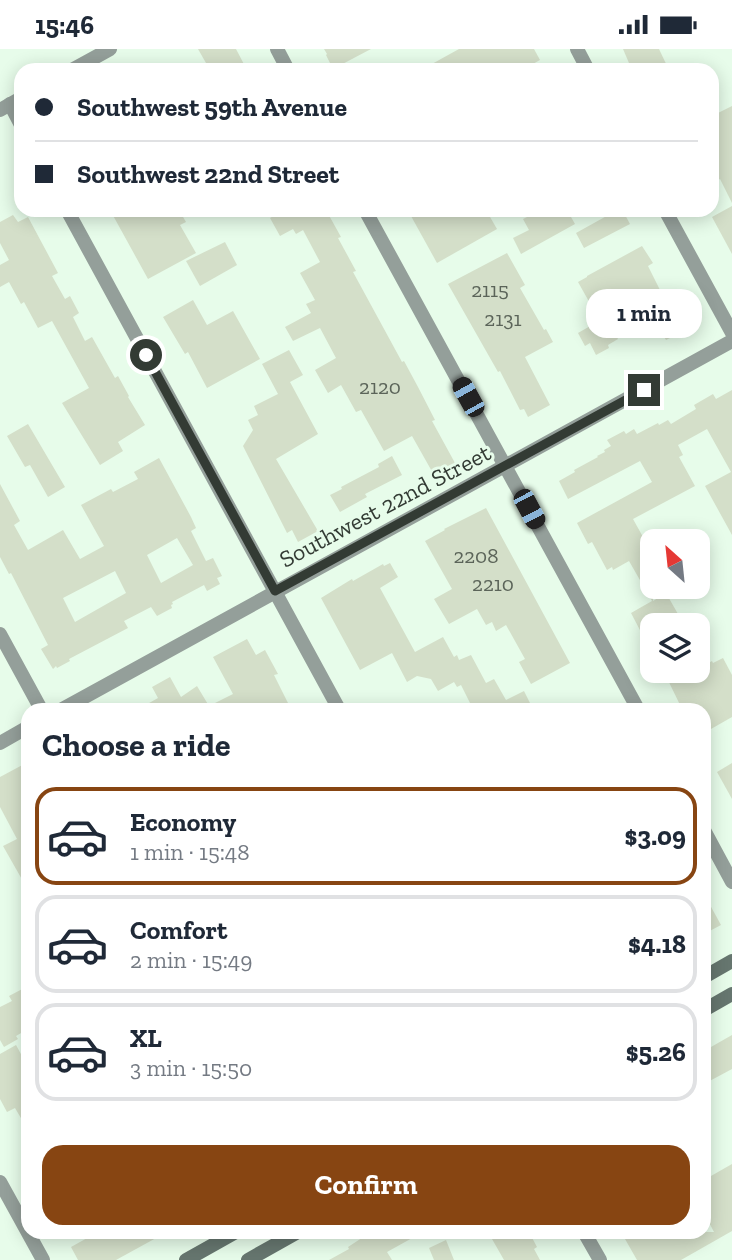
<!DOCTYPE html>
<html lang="en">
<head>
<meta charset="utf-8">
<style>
  body { margin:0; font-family:"Zilla Slab",serif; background:#f2f2f3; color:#1f2937; height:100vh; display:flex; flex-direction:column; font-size:26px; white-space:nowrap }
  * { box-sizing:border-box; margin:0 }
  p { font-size:23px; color:#747a83 }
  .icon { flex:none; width:38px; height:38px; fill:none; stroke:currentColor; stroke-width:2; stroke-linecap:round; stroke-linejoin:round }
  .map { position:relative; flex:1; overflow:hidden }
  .drawer { position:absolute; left:21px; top:654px; width:690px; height:536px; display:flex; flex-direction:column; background:#fff; border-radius:21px; box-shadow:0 4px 18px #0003 }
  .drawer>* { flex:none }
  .hud { position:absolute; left:14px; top:14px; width:705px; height:154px; border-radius:21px; box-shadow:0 4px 18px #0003; display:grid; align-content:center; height:154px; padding:0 21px; background:#fff }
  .needle { width:46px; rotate:333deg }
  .tools { position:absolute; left:640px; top:480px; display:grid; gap:14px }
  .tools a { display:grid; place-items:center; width:70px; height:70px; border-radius:14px; background:#fff; box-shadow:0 4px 18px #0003; font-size:35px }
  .end { position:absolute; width:32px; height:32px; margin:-16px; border:9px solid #333b34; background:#fff; box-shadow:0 0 0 4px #fff }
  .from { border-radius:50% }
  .bubble { position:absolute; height:49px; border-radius:21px; background:#fff; box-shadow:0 4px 18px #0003; font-size:23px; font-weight:700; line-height:49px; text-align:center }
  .car { position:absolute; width:21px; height:42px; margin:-21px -10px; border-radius:9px; box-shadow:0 0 5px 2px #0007; background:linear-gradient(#222 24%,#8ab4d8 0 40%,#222 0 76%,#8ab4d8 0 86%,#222 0) }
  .hud b { display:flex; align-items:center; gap:24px; height:66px; font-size:26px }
  .hud b+b { border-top:2px solid #e0e1e3 }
  .hud i { width:18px; height:18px; background:#1f2937 }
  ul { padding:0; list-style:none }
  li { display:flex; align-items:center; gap:21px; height:98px; margin:0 14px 10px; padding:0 7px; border:4px solid #e0e1e3; border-radius:21px }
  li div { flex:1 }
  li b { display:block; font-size:26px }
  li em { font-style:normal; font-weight:700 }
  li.active { border-color:#874512 }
  li>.icon { width:63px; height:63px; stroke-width:1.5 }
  h2 { padding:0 21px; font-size:32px; line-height:84px }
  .button { display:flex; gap:14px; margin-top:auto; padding:14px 21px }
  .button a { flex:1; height:80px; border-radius:21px; background:#874512; color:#fff; font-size:28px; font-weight:700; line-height:80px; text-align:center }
  .status { display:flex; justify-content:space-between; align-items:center; height:49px; padding:0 35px; background:#fff; direction:ltr }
  .status svg { height:19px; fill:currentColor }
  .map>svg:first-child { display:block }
</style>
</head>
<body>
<div class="status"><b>15:46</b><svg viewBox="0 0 49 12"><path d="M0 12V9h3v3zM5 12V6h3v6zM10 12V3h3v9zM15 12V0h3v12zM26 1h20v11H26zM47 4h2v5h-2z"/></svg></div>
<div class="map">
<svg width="732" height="1211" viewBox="0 0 732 1211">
  <rect width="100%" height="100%" fill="#e7fcea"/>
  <!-- building -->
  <g fill="#d4dfc9" fill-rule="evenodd">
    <path d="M198 0H236L247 21H210Z"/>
    <path d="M324 0H371L333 20 326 6 327 5Z"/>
    <path d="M459 0H534L540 11 522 21H421Z"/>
    <path d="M623 0H659L669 21H632Z"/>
    <path d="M732 57V154L720 130 712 134V67Z"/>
    <path d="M732 157V205L712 168Z"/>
    <path d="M110 161H140L144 167 154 161H179L186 173 180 176 196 204 148 230Z"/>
    <path d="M284 161H326L341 188 338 189 356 222 353 223 402 313 404 312 418 338 435 371 432 372 455 414 434 426 412 387 384 402 361 361 356 363 341 336 328 344 315 321 336 309 320 279 293 292 285 278 311 264 306 255 315 251 300 224 320 213 303 181 296 185 293 180 280 187 270 169Z"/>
    <path d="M421 161H486L497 180 437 214 411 167Z"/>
    <path d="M541 161H567L575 175 521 205 513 189 529 181 523 170Z"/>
    <path d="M623 162 630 175 584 199 576 184 612 164 614 166Z"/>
    <path d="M13 166 18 173 28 168 58 224 52 227 65 250 70 247 79 264 73 268 85 292 92 288 115 329 118 327 129 347 128 348 145 376 118 393 123 402 100 416 62 354 89 339 52 272 38 279 24 253 21 255 9 233 0 238V216L9 211 0 194V173Z"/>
    <path d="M225 193 237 216 200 237 186 212Z"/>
    <path d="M642 197 653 214 648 217 661 243 667 240 688 280 666 291 662 284 657 286 636 244 596 265 578 233 587 228V227Z"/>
    <path d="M507 204 525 236 520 239 544 281 546 280 553 293 525 308 550 356 528 368 524 360 520 361 500 322 498 323 448 235Z"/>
    <path d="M193 251 207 276 233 262 260 310 207 339 188 303 185 305 163 268Z"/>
    <path d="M606 268 618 290 608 296 609 299 596 306 590 294 585 297 578 284Z"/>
    <path d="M289 301 303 326 290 333 318 385 276 410 318 482 298 493 292 481 287 484 243 397 253 381 248 371 258 366 254 357 278 345 262 315Z"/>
    <path d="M732 341V486L705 437 731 423 707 380 678 396 683 406 679 408 695 437 633 470 653 506V552L666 544 678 565 658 576H653V579L642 585 631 564 652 552 629 512 613 521 612 518 607 521 592 493 588 495 577 474 652 433 640 412 568 450 559 432 575 423 574 421 598 408 597 407 605 403 604 401 611 397 607 391 624 382 626 385 634 380 637 385 658 374 659 376 668 371 671 375 696 360 694 356 713 345 716 350Z"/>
    <path d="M28 375 65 438 48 448 30 416 25 418 7 387Z"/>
    <path d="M392 407 402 426 365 445 367 448 340 463 330 446 342 440 341 438 379 418 378 415Z"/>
    <path d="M159 409 191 468 196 479 191 482 206 512 213 509 222 527 217 529 220 535 207 542 204 536 172 553 173 555 171 556 172 559 157 567 151 558 124 572 128 579 69 610 70 612 57 619 56 617 53 620 41 600 48 596 11 524 9 525 0 508V435L20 472 14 476 28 501 63 481 80 510 104 497 81 456 111 440 113 443 138 430 134 423ZM177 489 193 516 161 534 147 506ZM115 522 126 544 75 573 63 549Z"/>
    <path d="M486 459 570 614 531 635 519 613 525 610 506 576 496 582 492 573 486 576 477 560 449 575 434 550 452 540 425 492 445 481 444 480Z"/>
    <path d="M390 514 398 528 380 539 415 603 443 588 454 608 457 606 459 611 471 606 486 634 494 630 506 651 524 642 534 662H474L461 636 457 638 454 633 438 642 431 630 417 627 407 633 392 604 360 621 321 549 352 530 353 532 383 515 384 517Z"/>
    <path d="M247 590 256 606 265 601 278 625 274 626 292 662H135L158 649 152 638 170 628 181 648 197 637 209 657 233 645 213 608Z"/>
    <path d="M723 609 732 626V668L704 684V662H683L663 621H698V620L712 612 713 614Z"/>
    <path d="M28 713V841L3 797 17 790 0 758V728Z"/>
    <path d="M732 714V750L717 723Z"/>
    <path d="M704 845 721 876 704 885Z"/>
    <path d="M28 937V980L16 987 18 990 4 998 0 991V958L12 952 9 947Z"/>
    <path d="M732 986V1020L704 1035V1002Z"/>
    <path d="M16 996 28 1018V1081L15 1059 7 1063 0 1050V1005Z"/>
    <path d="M732 1115V1182L681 1211H637L621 1183H714L704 1164V1131Z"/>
    <path d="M98 1183H167L116 1211H78L71 1198Z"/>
    <path d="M371 1183H423L387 1203 392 1211H329L349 1200 348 1198Z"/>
    <path d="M488 1183H529L537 1198 534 1200 540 1211H504Z"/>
    <path d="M446 1191 454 1211H434L429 1199Z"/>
  </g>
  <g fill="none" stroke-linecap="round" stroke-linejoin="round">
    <!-- minor -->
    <g stroke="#949f9a" stroke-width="14">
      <path d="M277 0 288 21"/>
      <path d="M577 0 588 21"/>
      <path d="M72 21 110 0"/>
      <path d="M10 55 21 76"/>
      <path d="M0 61 21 49"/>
      <path d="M67 161 340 662"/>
      <path d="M365 161 639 662"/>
      <path d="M665 161 732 284"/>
      <path d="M0 585 42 662"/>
      <path d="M59 662 732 292"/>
      <path d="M0 694 28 678"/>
      <path d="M704 781 732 833"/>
      <path d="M0 1133 43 1211"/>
      <path d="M584 1183 600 1211"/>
    </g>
    <!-- secondary -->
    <g stroke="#66766f" stroke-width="14">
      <path d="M704 928 732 912"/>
      <path d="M704 961 732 945"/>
      <path d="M186 1211 236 1183"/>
      <path d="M248 1211 298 1183"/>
    </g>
  </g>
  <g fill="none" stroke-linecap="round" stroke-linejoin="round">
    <!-- route -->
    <path stroke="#333b34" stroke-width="9" d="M146 306 275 542 644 341"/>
  </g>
  <g text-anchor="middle" stroke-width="6" stroke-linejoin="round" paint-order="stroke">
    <!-- number labels -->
    <g font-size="21" fill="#5b6459">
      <text x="490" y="248">2115</text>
      <text x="503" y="277">2131</text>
      <text x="380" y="345">2120</text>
      <text x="476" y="514">2208</text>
      <text x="493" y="542">2210</text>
    </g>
    <!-- street labels -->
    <g font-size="24" fill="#333b34" stroke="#e7fcea">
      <text transform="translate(385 457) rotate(-28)" y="8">Southwest 22nd Street</text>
    </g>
  </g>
</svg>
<div class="tools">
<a><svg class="needle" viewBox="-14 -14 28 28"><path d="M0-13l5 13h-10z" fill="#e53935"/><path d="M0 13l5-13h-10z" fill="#747a83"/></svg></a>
<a><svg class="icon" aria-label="layers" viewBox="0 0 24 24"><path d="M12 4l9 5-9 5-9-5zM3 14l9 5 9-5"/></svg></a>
</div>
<i class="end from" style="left:146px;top:306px"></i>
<i class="end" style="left:644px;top:341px"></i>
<div class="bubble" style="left:586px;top:240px;width:116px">1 min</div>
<i class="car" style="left:468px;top:348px;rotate:331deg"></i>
<i class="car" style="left:529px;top:460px;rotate:152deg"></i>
<div class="hud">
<b><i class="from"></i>Southwest 59th Avenue</b>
<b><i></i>Southwest 22nd Street</b>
</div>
<section class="drawer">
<h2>Choose a ride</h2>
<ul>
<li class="active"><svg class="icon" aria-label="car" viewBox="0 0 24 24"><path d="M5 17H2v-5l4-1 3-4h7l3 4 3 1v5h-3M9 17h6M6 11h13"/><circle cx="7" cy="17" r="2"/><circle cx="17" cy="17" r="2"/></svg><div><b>Economy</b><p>1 min · 15:48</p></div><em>$3.09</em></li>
<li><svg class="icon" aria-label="car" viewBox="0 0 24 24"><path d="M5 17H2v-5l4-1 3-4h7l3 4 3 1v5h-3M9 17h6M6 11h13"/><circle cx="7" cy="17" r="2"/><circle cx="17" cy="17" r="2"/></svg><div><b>Comfort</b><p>2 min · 15:49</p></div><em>$4.18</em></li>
<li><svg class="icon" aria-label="car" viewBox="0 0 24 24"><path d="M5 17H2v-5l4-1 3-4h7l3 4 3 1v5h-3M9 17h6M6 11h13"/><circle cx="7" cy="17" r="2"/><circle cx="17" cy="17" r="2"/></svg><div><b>XL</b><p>3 min · 15:50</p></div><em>$5.26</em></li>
</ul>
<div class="button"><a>Confirm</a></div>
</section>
</div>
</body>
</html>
